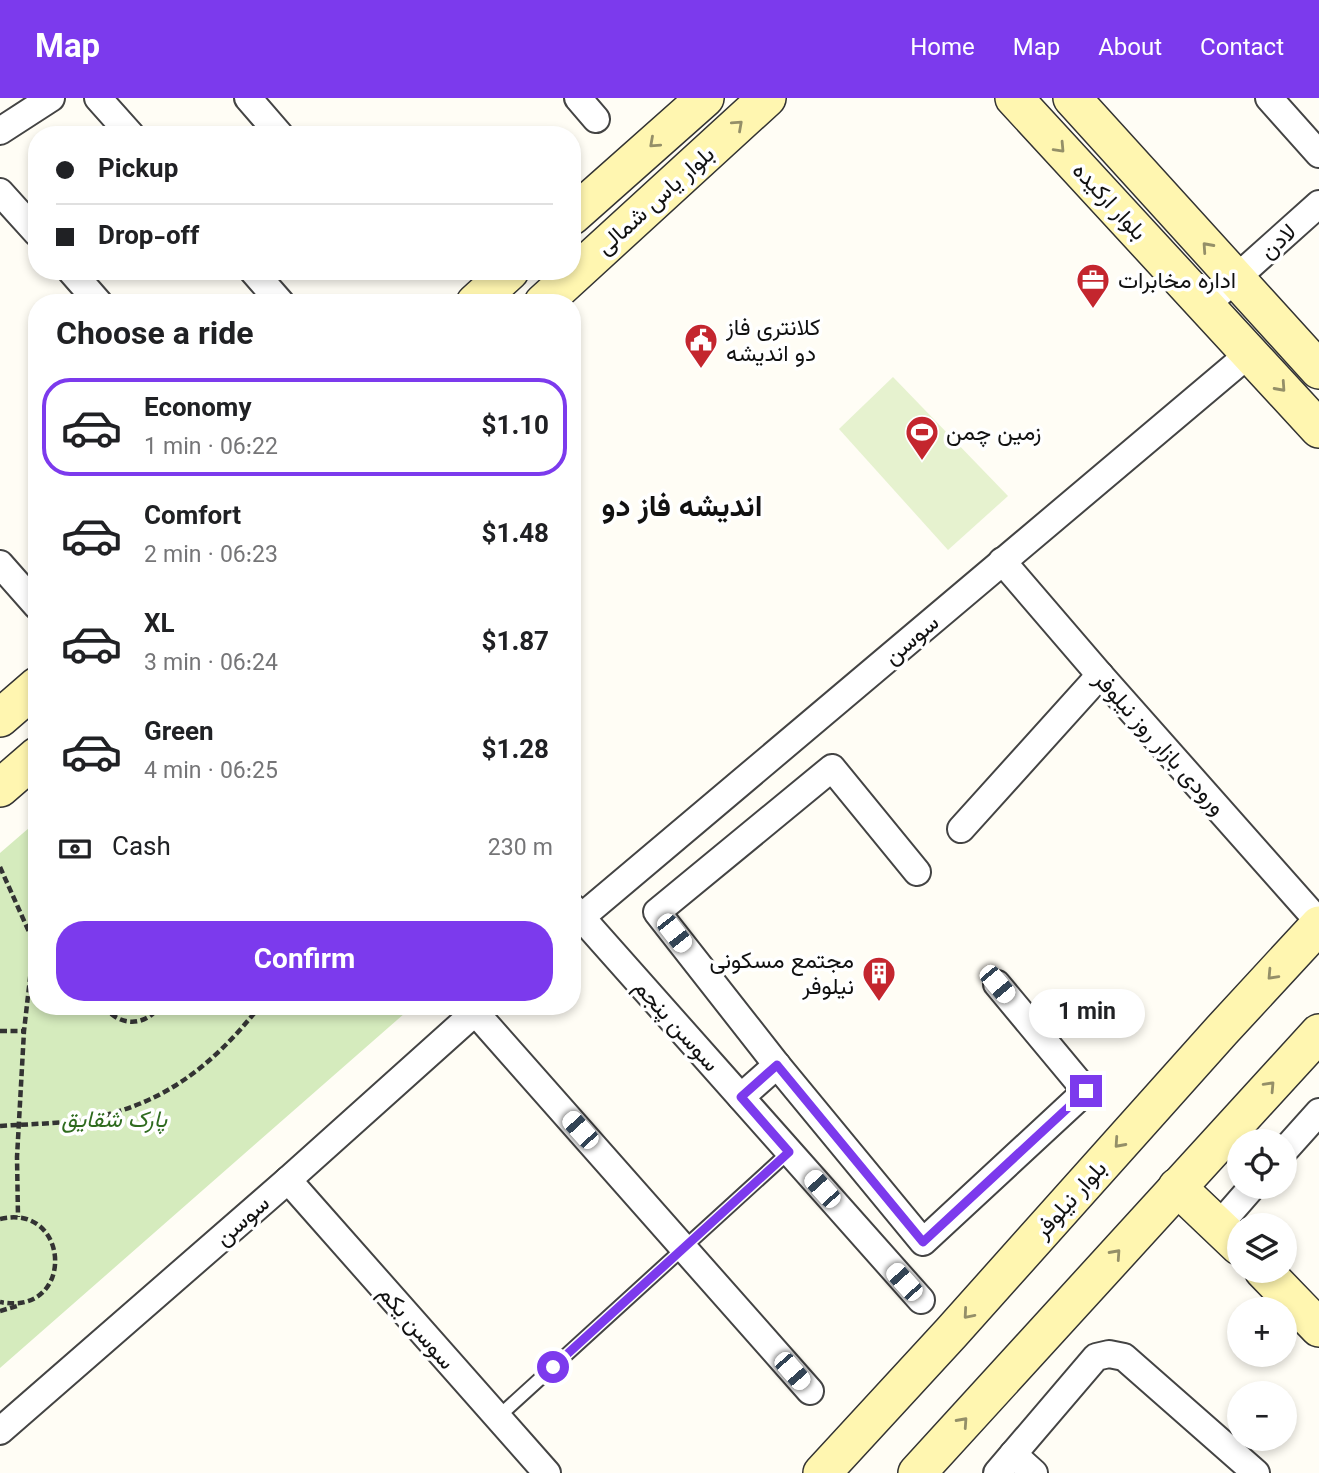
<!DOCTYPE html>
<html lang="en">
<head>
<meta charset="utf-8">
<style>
  body { margin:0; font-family:Georgia,Vazirmatn,serif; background:#f2f2f2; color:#202124; height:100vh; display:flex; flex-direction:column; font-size:26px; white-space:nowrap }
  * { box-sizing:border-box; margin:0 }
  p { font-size:23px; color:#757577 }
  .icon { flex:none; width:38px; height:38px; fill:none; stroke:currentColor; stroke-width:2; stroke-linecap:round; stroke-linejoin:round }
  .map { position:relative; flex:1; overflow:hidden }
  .panel { position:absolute; left:28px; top:196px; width:553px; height:721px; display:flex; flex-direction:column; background:#fff; border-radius:28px; box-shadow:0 4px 10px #0003 }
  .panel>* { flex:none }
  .top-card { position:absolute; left:28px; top:28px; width:553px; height:154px; border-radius:28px; box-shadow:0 4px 10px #0003; display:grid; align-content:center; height:154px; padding:0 28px; background:#fff }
  .tools { position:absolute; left:1227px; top:1031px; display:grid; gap:14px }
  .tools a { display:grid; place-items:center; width:70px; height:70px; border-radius:50%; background:#fff; box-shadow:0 4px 10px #0003; font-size:35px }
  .end { position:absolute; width:32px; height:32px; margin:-16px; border:9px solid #7c3aed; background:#fff; box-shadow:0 0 0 4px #fff }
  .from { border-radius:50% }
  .bubble { position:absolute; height:49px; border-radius:24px; background:#fff; box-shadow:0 4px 10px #0003; font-size:23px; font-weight:700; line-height:49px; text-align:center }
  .car { position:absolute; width:21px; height:42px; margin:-21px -10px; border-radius:9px; box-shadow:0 0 5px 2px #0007; background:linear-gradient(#fff 24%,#345 0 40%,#fff 0 76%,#345 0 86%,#fff 0) }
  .top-card b { display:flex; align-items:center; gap:24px; height:66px; font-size:26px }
  .top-card b+b { border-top:2px solid #e0e0e0 }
  .top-card i { width:18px; height:18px; background:#202124 }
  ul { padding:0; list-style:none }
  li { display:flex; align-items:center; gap:21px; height:98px; margin:0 14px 10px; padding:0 14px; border:4px solid transparent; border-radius:28px }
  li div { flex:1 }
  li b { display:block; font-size:26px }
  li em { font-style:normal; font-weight:700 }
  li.selected { border-color:#7c3aed }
  li>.icon { width:63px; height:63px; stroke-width:1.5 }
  h2 { padding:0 28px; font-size:32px; line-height:84px }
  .pay { display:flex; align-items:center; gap:18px; height:77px; padding:0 28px; font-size:26px }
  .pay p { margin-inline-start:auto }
  .primary-button { display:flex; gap:14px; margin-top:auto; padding:14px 28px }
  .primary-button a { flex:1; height:80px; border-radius:28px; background:#7c3aed; color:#fff; font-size:28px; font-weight:700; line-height:80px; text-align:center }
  header { display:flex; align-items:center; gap:42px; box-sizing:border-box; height:98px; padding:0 35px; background:#7c3aed; color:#fff }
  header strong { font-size:33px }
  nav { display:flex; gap:38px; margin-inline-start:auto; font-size:24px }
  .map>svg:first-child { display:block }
</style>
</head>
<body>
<header>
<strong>Map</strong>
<nav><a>Home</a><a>Map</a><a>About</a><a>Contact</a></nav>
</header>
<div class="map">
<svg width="1319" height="1375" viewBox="0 0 1319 1375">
  <rect width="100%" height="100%" fill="#fffdf5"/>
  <!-- green -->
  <path fill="#d5ebbd" d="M37 723V908H413L0 1270V755Z"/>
  <!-- pitch -->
  <path fill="#e6f2cf" d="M893 279 1008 398 948 452 839 331Z"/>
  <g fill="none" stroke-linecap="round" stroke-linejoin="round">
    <defs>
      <path id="lane" d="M497 1320 789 1054"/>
      <g id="street">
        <path d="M98 0 131 37"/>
        <path d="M248 0 280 37"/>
        <path d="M578 0 596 21"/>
        <path d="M1269 0 1319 56"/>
        <path d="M0 33 51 0"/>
        <path d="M0 94 37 135"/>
        <path d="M71 173 99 205"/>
        <path d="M253 173 281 205"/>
        <path d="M1206 207 1319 106"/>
        <path d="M1002 463 1100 577 1319 824"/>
        <path d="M0 466 37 508"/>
        <path d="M961 731 1100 577"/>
        <path d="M917 774 832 670 657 814 777 967 923 1144 1086 993 997 886"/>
        <path d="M572 809 921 1202"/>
        <path d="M572 827 1250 255"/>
        <path d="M475 914 810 1293"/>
        <path d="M741 999 777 967"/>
        <path d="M1284 1053 1319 1014"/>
        <path d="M288 1082 547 1375"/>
        <path d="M1219 1127 1253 1088"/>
        <path d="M0 1333 288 1082 482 908"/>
        <path d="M1013 1356 1034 1375"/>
        <path d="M997 1375 1096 1259 1109 1256 1124 1259 1256 1375"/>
      </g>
      <g id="secondary">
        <path d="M1014 0 1319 331"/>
        <path d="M1072 0 1319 272"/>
        <path d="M572 118 705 0"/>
        <path d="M475 205 510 173"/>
        <path d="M543 205 767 0"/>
        <path d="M0 620 37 588"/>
        <path d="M0 690 37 658"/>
        <path d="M1177 1089 1239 1148"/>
        <path d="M1263 1172 1319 1230"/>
        <path d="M822 1375 951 1235 1222 932 1319 827"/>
        <path d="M917 1375 1319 935"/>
      </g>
    </defs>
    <!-- lane casing -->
    <use href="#lane" stroke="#444" stroke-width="16"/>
    <!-- street casing -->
    <use href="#street" stroke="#444" stroke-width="30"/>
    <!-- secondary casing -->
    <use href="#secondary" stroke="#333" stroke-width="40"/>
    <!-- path -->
    <g stroke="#333" stroke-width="4.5" stroke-dasharray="7 3.5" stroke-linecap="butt">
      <path d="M0 769 34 845 24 933 17 1059 18 1119"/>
      <path d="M104 908C119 929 145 929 160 908"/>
      <path d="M0 933H24"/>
      <path d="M0 1028C27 1026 53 1026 80 1022 159 1010 211 970 260 908"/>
      <path d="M0 1121C71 1104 76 1219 0 1204"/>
      <path d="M0 1213 17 1208"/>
    </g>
    <!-- lane -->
    <use href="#lane" stroke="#fff" stroke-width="12"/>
    <!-- street -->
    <use href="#street" stroke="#fff" stroke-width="26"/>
    <!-- secondary -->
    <use href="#secondary" stroke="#fff6b0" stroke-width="37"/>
  </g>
  <!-- one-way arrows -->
  <defs><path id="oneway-chevron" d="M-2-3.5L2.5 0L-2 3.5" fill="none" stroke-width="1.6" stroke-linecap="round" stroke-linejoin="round" transform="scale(1.75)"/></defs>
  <g stroke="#948f68">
    <use href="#oneway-chevron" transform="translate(738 27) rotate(-42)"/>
    <use href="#oneway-chevron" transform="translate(654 45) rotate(138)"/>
    <use href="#oneway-chevron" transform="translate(1060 50) rotate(47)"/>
    <use href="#oneway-chevron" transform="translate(1207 149) rotate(-132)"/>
    <use href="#oneway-chevron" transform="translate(1281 289) rotate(48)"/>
    <use href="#oneway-chevron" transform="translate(1272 877) rotate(133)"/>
    <use href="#oneway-chevron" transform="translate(1270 988) rotate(-47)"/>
    <use href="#oneway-chevron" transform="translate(1119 1045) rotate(132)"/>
    <use href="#oneway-chevron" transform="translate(1116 1156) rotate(-48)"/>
    <use href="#oneway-chevron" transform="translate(968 1216) rotate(131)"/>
    <use href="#oneway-chevron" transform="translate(963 1324) rotate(-48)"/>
  </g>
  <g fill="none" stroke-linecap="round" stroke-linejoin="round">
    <!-- route -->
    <path stroke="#7c3aed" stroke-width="9" d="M553 1269 789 1054 741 999 777 967 923 1144 1086 993"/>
  </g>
  <!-- icons -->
  <defs>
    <symbol id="office-pin" viewBox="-11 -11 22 30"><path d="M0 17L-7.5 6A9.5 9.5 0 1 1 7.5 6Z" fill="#c4262e" stroke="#fff"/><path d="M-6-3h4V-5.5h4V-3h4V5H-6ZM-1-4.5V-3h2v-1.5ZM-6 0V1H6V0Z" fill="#fff"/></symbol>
    <symbol id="civic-pin" viewBox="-11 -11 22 30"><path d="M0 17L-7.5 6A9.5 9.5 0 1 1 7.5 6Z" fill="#c4262e" stroke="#fff"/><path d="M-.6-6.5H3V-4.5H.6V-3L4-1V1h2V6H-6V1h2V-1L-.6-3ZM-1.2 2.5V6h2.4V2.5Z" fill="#fff"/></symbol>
    <symbol id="stadium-pin" viewBox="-11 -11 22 30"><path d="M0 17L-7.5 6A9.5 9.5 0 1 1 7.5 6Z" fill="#c4262e" stroke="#fff"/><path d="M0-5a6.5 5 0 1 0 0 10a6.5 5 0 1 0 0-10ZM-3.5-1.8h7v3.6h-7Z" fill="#fff"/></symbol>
    <symbol id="building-pin" viewBox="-11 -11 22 30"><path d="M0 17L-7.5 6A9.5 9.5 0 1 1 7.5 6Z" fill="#c4262e" stroke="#fff"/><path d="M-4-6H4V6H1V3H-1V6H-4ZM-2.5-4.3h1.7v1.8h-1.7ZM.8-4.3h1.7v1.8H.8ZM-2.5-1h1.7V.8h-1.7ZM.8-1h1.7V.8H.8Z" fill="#fff"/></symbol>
  </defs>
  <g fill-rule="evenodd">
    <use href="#office-pin" x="1074" y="163" width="38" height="52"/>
    <use href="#civic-pin" x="682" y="223" width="38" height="52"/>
    <use href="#stadium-pin" x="903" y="315" width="38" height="52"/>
    <use href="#building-pin" x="860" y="856" width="38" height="52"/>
  </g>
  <g text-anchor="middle" stroke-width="7" stroke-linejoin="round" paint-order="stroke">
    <!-- street labels -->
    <g font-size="23" fill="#111" stroke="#fff">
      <text transform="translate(655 102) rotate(-42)" y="8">بلوار یاس شمالی</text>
      <text transform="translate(1110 103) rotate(47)" y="8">بلوار ارکیده</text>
      <text transform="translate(1278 143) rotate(-42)" y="8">لادن</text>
      <text transform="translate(911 541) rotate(-40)" y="8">سوسن</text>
      <text transform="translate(1160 645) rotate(48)" y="8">ورودی بازار روز نیلوفر</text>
      <text transform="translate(677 927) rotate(48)" y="8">سوسن پنجم</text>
      <text transform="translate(1070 1101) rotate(-48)" y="8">بلوار نیلوفر</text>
      <text transform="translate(242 1122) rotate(-41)" y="8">سوسن</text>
      <text transform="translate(417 1229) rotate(49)" y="8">سوسن یکم</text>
    </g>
    <!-- poi labels -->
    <g font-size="23" fill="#111" stroke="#fff" text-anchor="start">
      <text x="1118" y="190">اداره مخابرات</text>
      <text x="726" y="237">کلانتری فاز<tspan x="726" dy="26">دو اندیشه</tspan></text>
      <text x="946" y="342">زمین چمن</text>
      <text x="854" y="870" text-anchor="end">مجتمع مسکونی<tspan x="854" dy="26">نیلوفر</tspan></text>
    </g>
    <!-- park labels -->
    <g font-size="23" font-style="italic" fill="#2f6b1f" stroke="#fff">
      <text x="114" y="1029">پارک شقایق</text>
    </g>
    <!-- district labels -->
    <g font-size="30" font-weight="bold" fill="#111" stroke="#fff">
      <text x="682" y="418">اندیشه فاز دو</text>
    </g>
  </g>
</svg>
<div class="tools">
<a><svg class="icon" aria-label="locate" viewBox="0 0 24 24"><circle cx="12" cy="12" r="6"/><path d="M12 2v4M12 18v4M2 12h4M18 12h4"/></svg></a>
<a><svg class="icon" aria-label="layers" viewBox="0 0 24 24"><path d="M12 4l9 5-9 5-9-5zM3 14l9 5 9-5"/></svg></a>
<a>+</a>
<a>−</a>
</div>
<i class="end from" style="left:553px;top:1269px"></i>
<i class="end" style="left:1086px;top:993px"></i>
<div class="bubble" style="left:1029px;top:891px;width:116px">1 min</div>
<i class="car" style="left:674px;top:835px;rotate:142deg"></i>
<i class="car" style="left:997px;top:886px;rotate:140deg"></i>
<i class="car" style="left:580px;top:1032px;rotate:318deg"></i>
<i class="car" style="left:822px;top:1091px;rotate:318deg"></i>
<i class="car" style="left:904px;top:1184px;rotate:318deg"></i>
<i class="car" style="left:792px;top:1273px;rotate:139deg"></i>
<div class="top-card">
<b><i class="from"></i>Pickup</b>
<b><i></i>Drop-off</b>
</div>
<section class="panel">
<h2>Choose a ride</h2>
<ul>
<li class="selected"><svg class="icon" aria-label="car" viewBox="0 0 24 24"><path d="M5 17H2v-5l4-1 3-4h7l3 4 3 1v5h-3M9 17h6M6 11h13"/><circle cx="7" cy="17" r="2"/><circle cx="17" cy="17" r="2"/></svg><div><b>Economy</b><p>1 min · 06:22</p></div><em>$1.10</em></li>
<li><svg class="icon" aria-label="car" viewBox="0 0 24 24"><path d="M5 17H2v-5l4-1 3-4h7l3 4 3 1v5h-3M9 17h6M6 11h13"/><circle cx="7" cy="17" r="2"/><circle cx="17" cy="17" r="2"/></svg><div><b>Comfort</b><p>2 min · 06:23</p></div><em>$1.48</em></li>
<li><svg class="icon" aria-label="car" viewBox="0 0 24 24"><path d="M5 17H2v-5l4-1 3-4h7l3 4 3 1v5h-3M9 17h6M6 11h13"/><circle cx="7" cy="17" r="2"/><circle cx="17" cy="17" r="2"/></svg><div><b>XL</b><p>3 min · 06:24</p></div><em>$1.87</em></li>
<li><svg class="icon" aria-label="car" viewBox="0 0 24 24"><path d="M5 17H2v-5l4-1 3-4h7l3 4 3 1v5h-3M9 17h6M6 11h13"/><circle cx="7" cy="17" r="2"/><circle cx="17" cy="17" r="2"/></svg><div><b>Green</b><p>4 min · 06:25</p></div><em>$1.28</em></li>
</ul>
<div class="pay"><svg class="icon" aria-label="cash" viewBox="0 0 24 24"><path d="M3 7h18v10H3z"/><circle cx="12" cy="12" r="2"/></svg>Cash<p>230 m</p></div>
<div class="primary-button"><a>Confirm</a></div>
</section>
</div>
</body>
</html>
